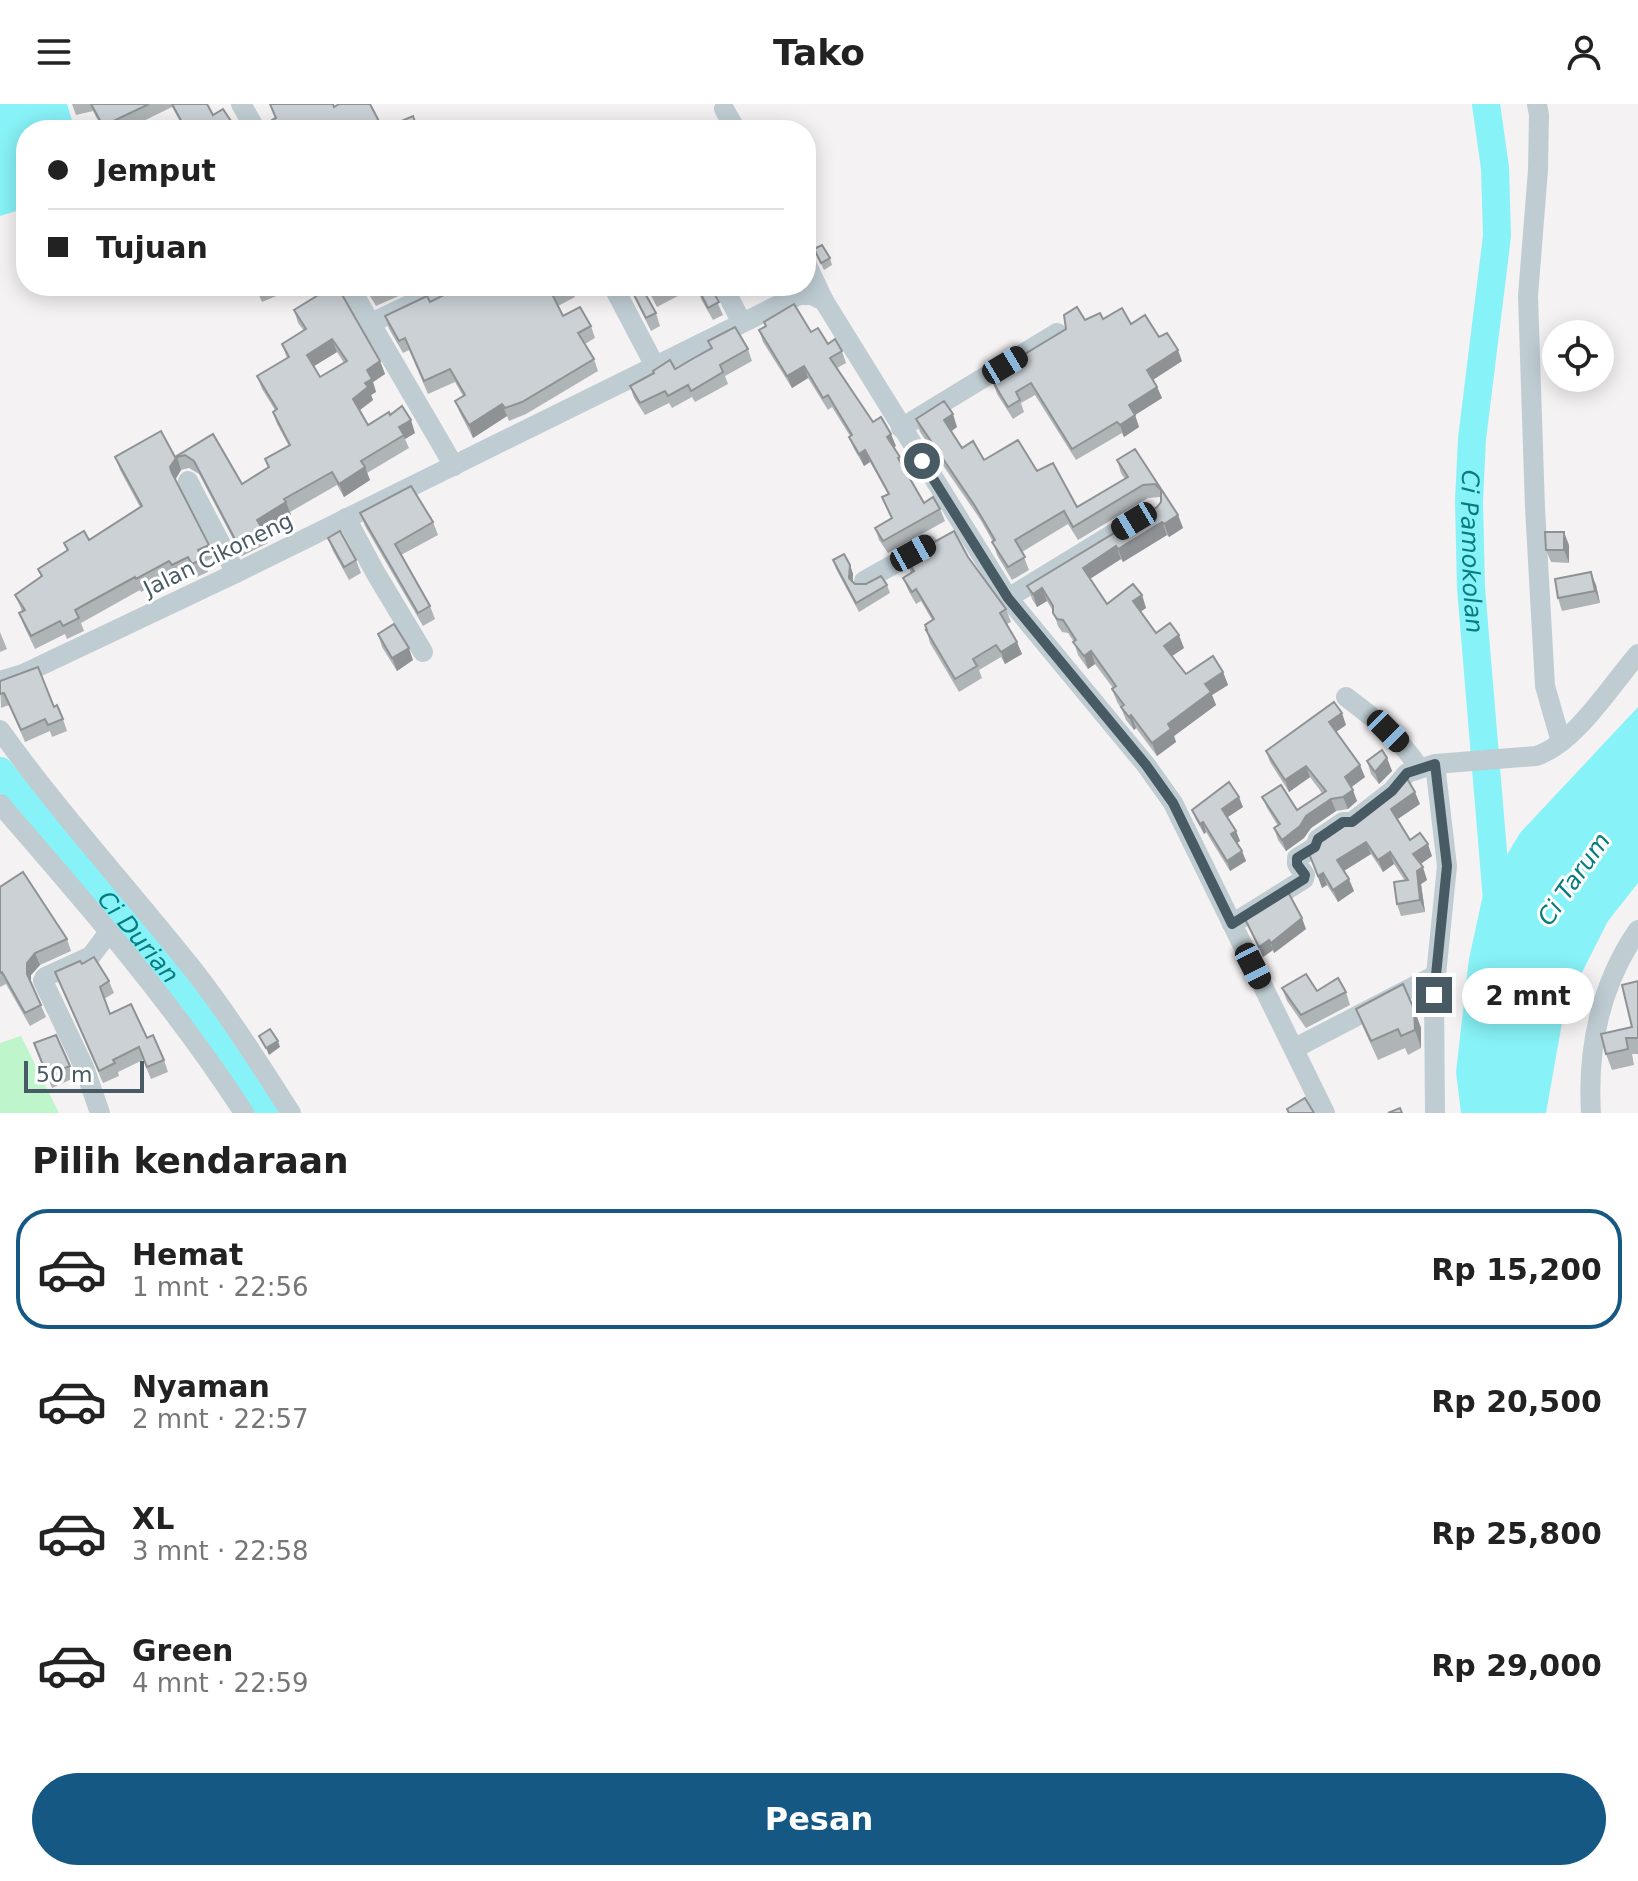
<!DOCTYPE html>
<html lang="id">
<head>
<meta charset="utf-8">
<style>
  body { margin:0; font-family:"DejaVu Sans",sans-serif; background:#f6f6f6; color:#222; height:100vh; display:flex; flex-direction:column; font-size:30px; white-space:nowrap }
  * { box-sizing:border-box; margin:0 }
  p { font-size:26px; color:#767676 }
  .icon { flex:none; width:44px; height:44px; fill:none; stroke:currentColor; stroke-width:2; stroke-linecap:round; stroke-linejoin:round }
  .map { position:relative; height:1009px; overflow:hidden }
  .drawer { display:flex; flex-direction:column; background:#fff; flex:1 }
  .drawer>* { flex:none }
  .banner { position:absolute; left:16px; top:16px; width:800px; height:176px; border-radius:32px; box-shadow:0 4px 20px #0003; display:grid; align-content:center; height:176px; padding:0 32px; background:#fff }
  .tools { position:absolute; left:1542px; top:216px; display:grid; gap:16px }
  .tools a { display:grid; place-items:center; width:72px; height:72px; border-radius:50%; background:#fff; box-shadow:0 4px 20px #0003; font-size:40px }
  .scale { position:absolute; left:24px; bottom:20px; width:120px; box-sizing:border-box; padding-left:8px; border:4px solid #485a63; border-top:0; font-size:22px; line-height:28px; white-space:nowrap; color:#485a63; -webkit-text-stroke:6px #fff; paint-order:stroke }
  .end { position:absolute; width:36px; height:36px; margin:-18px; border:10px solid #485a63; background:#fff; box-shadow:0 0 0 4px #fff }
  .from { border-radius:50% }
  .bubble { position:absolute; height:56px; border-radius:28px; background:#fff; box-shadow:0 4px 20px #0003; font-size:26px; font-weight:700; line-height:56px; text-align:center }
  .car { position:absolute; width:24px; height:48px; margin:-24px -12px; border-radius:10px; box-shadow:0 0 6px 2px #0007; background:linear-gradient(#222 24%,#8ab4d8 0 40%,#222 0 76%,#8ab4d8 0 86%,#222 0) }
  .banner b { display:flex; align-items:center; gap:28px; height:76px; font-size:30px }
  .banner b+b { border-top:2px solid #e0e0e0 }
  .banner i { width:20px; height:20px; background:#222 }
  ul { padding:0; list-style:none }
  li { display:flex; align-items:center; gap:24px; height:120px; margin:0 16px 12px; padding:0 16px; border:4px solid transparent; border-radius:32px }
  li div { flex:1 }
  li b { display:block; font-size:30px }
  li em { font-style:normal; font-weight:700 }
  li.current { border-color:#155884 }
  li>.icon { width:72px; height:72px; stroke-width:1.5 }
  h2 { padding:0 32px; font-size:36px; line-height:96px }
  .primary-button { display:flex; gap:16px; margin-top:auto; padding:16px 32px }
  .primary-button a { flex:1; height:92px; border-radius:48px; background:#155884; color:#fff; font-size:32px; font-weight:700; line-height:92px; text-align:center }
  header { display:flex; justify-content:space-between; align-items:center; height:104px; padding:0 32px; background:#fff; font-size:36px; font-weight:700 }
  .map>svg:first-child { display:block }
</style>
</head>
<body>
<header><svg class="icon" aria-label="menu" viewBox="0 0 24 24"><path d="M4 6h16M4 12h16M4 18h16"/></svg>Tako<svg class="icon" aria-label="person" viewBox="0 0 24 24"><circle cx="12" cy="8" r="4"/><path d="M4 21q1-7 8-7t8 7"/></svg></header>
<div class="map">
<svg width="1638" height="1009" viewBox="0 0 1638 1009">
  <rect width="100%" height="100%" fill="#f5f2f3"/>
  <!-- green -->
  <path fill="#bef5ca" d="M21 932 59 1009H0V939Z"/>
  <!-- water -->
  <g fill="#87f2f7">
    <path d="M0 0H67L75 26H26V104L0 112Z"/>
    <path d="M1638 603V779L1608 817 1565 902 1546 1009H1461L1456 968 1469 855 1483 791 1520 729Z"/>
  </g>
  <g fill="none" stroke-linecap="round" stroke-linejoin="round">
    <!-- river -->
    <g stroke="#87f2f7" stroke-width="28">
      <path id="s1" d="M1486 0 1495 64 1497 132 1472 335 1469 397 1471 484 1498 808"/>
      <path id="s2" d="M0 667 187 892 266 1009"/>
    </g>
    <!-- minor -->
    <g stroke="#bfcdd3" stroke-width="20">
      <path d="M241 0 256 26"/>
      <path d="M1537 0 1539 11 1538 66 1528 192 1535 404 1545 582 1561 638"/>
      <path d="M724 5 736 26"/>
      <path d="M806 159 824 197"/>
      <path d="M349 182 454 362"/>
      <path d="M613 182 655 262"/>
      <path d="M723 182 742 219"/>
      <path d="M371 219 449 182"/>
      <path d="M901 324 1057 229"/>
      <path d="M188 377 236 469"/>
      <path d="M346 414 375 468 423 548"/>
      <path d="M864 477 928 441"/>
      <path d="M1008 494 1124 423"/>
      <path d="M0 577 23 570 236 469 799 191H812L824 197 1008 494 1146 661 1173 699 1325 1009"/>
      <path d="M1346 593C1374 614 1401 635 1419 664"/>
      <path d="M0 626C60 710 131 787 195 868 230 913 260 961 291 1009"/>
      <path d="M0 700C86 799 173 899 244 1009"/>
      <path d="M1232 820 1304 775 1305 771 1297 760V754L1315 743 1318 735 1343 718H1352L1392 687 1407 669 1435 660"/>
      <path d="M1295 944 1436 871"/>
      <path d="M100 1009 84 963 43 877 45 873 91 852 109 828"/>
      <path d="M1435 1009 1434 891 1447 762 1435 660 1536 652C1576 639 1611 581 1638 550"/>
      <path d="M1591 1009C1587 944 1601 880 1638 826"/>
    </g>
  </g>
  <!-- wall -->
  <g fill="#afb4b7" fill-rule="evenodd">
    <path d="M72 0H207L213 11 237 26 182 21 172 3 125 26H103L93 7 76 11Z"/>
    <path d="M814 145 830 154 832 161 824 166Z"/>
    <path d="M197 182H214L201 189Z"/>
    <path d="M255 182H295L281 190 262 198Z"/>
    <path d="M364 182H421L376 202Z"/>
    <path d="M462 182H571L575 193 558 202 563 212 591 222 595 234 585 240 594 255 598 267 526 310 509 317 507 312 473 334 460 309 455 297 463 292 455 278 428 290 409 246 403 249 389 225 385 212 430 198Z"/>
    <path d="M646 182H710L723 211 713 216 701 195 697 182 657 203Z"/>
    <path d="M774 182H788L776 186Z"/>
    <path d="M633 189 656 209 660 222 651 227 638 201Z"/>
    <path d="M294 206 380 257 385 270 373 278 376 288 371 291 373 296 359 307 368 321 390 311 415 329 405 335 409 344 367 369 370 376 344 393 337 381 290 408 291 411 264 428 268 439 242 452 199 370 189 364 181 366 175 376 209 441 213 454 204 458 208 468 197 473 193 465 176 474 174 470 141 488 140 486 81 519 84 527 67 535 65 530 35 545 24 522 19 509 22 507 15 491 41 473 38 465 67 447 64 439 89 436 140 403 120 366 115 353H175L213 330 242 380 268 364 265 355 289 342 277 320 273 308 275 306 262 285 257 272 287 254 282 240 304 227 298 219ZM337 248 344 259 320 273 314 262Z"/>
    <path d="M1103 215 1131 220 1159 233 1182 257 1153 276 1157 283 1162 294 1135 311 1139 323 1124 333 1122 329 1076 356 1035 291 1021 299 1024 308 1013 315 997 290 993 278 997 276 995 272 1085 216Z"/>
    <path d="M764 218 811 228 828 240 842 247 846 259 837 264 873 318 896 342 894 343 904 365 924 399 940 405 945 417 888 449 879 436 875 424 891 414 882 393 888 390 870 358 864 362 854 345 849 333 850 332 832 303 828 306 808 274 792 284 763 238 759 226 766 222Z"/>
    <path d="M708 237 748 245 752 257 725 272 728 280 695 298 692 293 672 304 669 299 645 311 634 294 630 282 675 265 711 244Z"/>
    <path d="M916 315 957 323 951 327 962 344 984 356 1037 367 1077 403 1125 375 1121 369 1117 356 1135 345 1178 411 1183 424 1169 433 1167 431 1123 458 1121 455 1090 475 1107 500 1142 491 1146 504 1140 508 1156 529 1184 544 1172 552 1186 570 1223 568 1228 581 1212 591 1216 601 1174 632 1176 638 1157 652 1136 624 1134 626 1126 616 1121 604 1117 598 1112 585 1113 584 1095 560 1088 565 1078 551 1074 538 1068 529 1062 528 1058 522 1053 507 1047 497 1037 503 1032 495 1027 482 1157 403 1161 398 1160 393 1148 394 1078 436 1068 420 1022 448 1029 466 1012 476 997 451 993 438 980 415 920 328Z"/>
    <path d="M360 409 433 418 438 431 401 451 430 502 435 515 423 522 365 422Z"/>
    <path d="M328 434 356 456 361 469 349 476 333 447Z"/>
    <path d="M1569 441V459L1551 458 1546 446Z"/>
    <path d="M968 453 1006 505 1011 518 1007 520 1022 550 1005 560 1001 553 979 566 982 574 959 588 930 539 925 521 932 516 921 497 916 500 908 486 903 474 911 469 905 454Z"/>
    <path d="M833 456 850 461 853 470V478L855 480 887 481 890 489 859 508 836 465Z"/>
    <path d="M1596 481 1600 499 1562 507 1558 494Z"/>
    <path d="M0 528 7 545 0 548Z"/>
    <path d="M378 530 413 556 397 567 382 543Z"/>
    <path d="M0 577 54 603 63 615 67 627 52 633 50 627 25 638 9 601 1 604Z"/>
    <path d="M1346 621 1336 628 1365 673 1351 683 1357 697 1348 705 1336 707 1311 724 1304 734 1286 747 1278 736 1274 724 1278 722 1267 704 1262 693 1297 706 1322 689 1310 673 1289 688 1270 658 1266 647Z"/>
    <path d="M1387 654 1392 667 1379 680 1371 670 1367 657Z"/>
    <path d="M1420 700 1397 715 1410 736 1432 752 1420 760 1427 776 1421 780 1425 808 1401 812 1397 800 1405 777 1394 760 1383 768 1371 750 1344 767 1354 787 1338 798 1327 781 1322 784 1308 747Z"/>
    <path d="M1243 703 1227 713 1236 727 1240 737 1237 739 1246 757 1230 767 1206 728 1204 730 1196 716 1192 706Z"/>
    <path d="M0 783 67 835 71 847 40 861 31 871V879L46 913 30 922 6 880 0 883Z"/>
    <path d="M1245 815 1306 825 1274 849 1273 846 1263 853Z"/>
    <path d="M82 860 109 877 114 889 104 895 110 910 164 956 168 968 151 975 143 956 118 968 119 972 103 979 55 868Z"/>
    <path d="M1638 877V950H1632L1634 961 1612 966 1606 950 1632 923Z"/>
    <path d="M1282 884 1346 888 1350 901 1306 924 1287 897Z"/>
    <path d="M1356 905H1414L1421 924V944L1408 951 1405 944 1378 956 1363 923Z"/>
    <path d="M34 939 70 962 74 974 52 984Z"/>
  </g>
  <!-- shaded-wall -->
  <g fill="#8f9295">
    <path d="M332 235 337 248 311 264 307 251Z"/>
    <path d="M1178 246 1182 257 1151 277 1147 266Z"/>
    <path d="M380 257 385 270 373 278 376 288 371 291 373 296 357 308 353 295 365 279 367 266Z"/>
    <path d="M804 262 808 274 792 284 787 272Z"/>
    <path d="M1157 283 1162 294 1135 311 1139 323 1124 333 1120 321 1129 301Z"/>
    <path d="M502 300 507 312 473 334 469 321Z"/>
    <path d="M953 310 957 323 949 329 944 316Z"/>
    <path d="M411 316 415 329 405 335 399 323Z"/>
    <path d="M891 330 896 342 891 345 887 333Z"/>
    <path d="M865 346 870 358 864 362 859 350Z"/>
    <path d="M177 353 181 366 175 376 172 369 170 363Z"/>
    <path d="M365 363 370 376 344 393 339 380Z"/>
    <path d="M286 398 291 411 264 428 257 416Z"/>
    <path d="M1178 411 1183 424 1169 433 1164 420Z"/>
    <path d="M1162 418 1167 431 1123 458 1118 445Z"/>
    <path d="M1564 428 1569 441V459L1564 446Z"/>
    <path d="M1116 442 1121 455 1088 476 1083 464Z"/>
    <path d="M850 461 853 470 852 483 849 474Z"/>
    <path d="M1591 468 1596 481 1600 499 1595 487Z"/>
    <path d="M1042 484 1047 497 1037 503 1033 490Z"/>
    <path d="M1142 491 1146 504 1137 510 1133 497Z"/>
    <path d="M1179 531 1184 544 1169 554 1164 542Z"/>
    <path d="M1017 538 1022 550 1005 560 1001 548Z"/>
    <path d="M409 544 413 556 397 567 392 554Z"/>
    <path d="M1091 547 1095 560 1088 565 1084 552Z"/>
    <path d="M1223 568 1228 581 1212 591 1216 601 1174 632 1176 638 1157 652 1152 639 1205 580Z"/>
    <path d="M1342 609 1346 621 1333 630 1329 618Z"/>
    <path d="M1131 611 1136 624 1134 626 1129 613Z"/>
    <path d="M1387 654 1392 667 1379 680 1375 668Z"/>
    <path d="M1360 661 1365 673 1349 685 1345 673Z"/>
    <path d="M1306 662 1310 673 1289 688 1285 676Z"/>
    <path d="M1353 686 1357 697 1348 705 1343 693Z"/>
    <path d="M1415 688 1420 700 1395 717 1391 705Z"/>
    <path d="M1239 693 1243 703 1225 715 1222 705Z"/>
    <path d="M1331 695 1336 707 1311 724 1304 734 1286 747 1282 736 1306 712Z"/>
    <path d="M1203 718 1206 728 1204 730 1200 720Z"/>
    <path d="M1236 727 1240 737 1235 740 1231 730Z"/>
    <path d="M1366 738 1371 750 1342 768 1337 756Z"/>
    <path d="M1428 740 1432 752 1418 762 1413 750Z"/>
    <path d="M1242 747 1246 757 1230 767 1227 757Z"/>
    <path d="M1390 748 1394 760 1383 768 1378 756Z"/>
    <path d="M1423 763 1427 776 1421 780 1425 808 1420 796 1417 767Z"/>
    <path d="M1323 769 1327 781 1322 784 1318 772Z"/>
    <path d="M1349 775 1354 787 1338 798 1333 786Z"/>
    <path d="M1302 814 1306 825 1274 849 1271 839Z"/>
    <path d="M1269 836 1273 846 1263 853 1259 843Z"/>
    <path d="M35 849 40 861 31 871V882L27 870V859Z"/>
    <path d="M1414 905 1421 924V944L1415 926Z"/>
    <path d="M278 937 280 943 269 951 266 944Z"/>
  </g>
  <!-- building -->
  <g fill="#ccd1d5" stroke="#8f9295" stroke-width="2" fill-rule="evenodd">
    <path d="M91 0H149L103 22Z"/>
    <path d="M172 0H207L213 11 223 5 237 26H172L183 20Z"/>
    <path d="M270 0H333L334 3 339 0H370L383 25 413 12 418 26H276L272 16 276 14Z"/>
    <path d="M822 141 830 154 821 159 814 145Z"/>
    <path d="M333 182H337L380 257 367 266 372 275 365 279 368 283 353 295 368 321 389 308 390 311 402 302 411 316 399 323 404 331 361 357 365 363 339 380 332 368 284 395 286 398 257 416 263 426 237 439 194 357 185 351 177 353 170 363 172 369 209 441 198 446 203 455 192 460 188 453 172 461 169 457 136 475 135 473 75 506 79 514 63 522 60 517 31 532 19 509 25 506 15 491 42 472 38 465 68 446 64 439 84 427 89 436 142 402 115 353 161 327 175 353 213 330 242 380 269 363 265 355 290 341 273 308 277 305 257 272 289 253 282 240 306 225 294 206ZM332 235 347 257 320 273 307 251Z"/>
    <path d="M367 182H389L371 190Z"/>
    <path d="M462 182H567L552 190 563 212 580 203 591 222 578 229 594 255 522 298 505 304 502 300 469 321 455 297 465 291 450 265 424 277 405 234 399 237 385 212 427 192 430 198Z"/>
    <path d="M649 182H661L651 187Z"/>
    <path d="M697 182H710L719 198 708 204Z"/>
    <path d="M642 184 656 209 646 214 633 189Z"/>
    <path d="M794 200 811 228 818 224 828 240 835 235 842 247 830 254 873 318 881 313 891 330 887 333 900 353 898 354 924 399 933 393 940 405 883 437 875 424 892 414 882 393 889 390 865 346 859 350 849 333 852 331 828 291 823 294 804 262 787 272 759 226 766 222 764 218Z"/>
    <path d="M1077 203 1085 216 1100 209 1103 215 1122 204 1131 220 1145 211 1159 233 1167 229 1178 246 1147 266 1157 283 1129 301 1135 311 1120 321 1117 318 1072 345 1031 279 1016 288 1020 296 1008 303 993 278 998 276 995 272 1007 264 1005 262 1066 225 1064 211Z"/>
    <path d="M735 223 748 245 720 261 723 268 691 287 688 281 668 292 665 287 640 299 630 282 654 269 653 267 670 256 675 265 694 254 712 244 708 237Z"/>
    <path d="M944 297 953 310 944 316 962 344 973 337 984 356 1018 336 1037 367 1053 359 1077 403 1128 373 1117 356 1135 345 1178 411 1164 420 1162 418 1118 445 1116 442 1083 464 1107 500 1133 480 1142 491 1133 497 1156 529 1170 519 1179 531 1164 542 1186 570 1213 552 1223 568 1205 580 1211 588 1168 620 1171 625 1152 639 1131 611 1129 613 1121 603 1124 601 1112 585 1116 582 1091 547 1084 552 1073 538 1076 536 1063 516 1057 515 1053 509V502L1042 484 1033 490 1027 482 1157 403 1161 398V386L1155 380 1143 381 1073 423 1064 407 1015 436 1025 453 1008 463 992 438 995 436 975 402 916 315Z"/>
    <path d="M411 382 433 418 395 440 430 502 418 509 360 409Z"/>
    <path d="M340 427 356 456 344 463 328 434Z"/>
    <path d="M954 427 968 453 1006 505 1000 509 1017 538 1001 548 996 541 973 555 977 562 955 575 926 526H927L925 521 934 515 916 485 912 488 903 474 914 467 905 454Z"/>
    <path d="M1545 428H1564V446H1546Z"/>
    <path d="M844 450 850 461 849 474 855 480H866L881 472 887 481 856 499 833 456Z"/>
    <path d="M1591 468 1595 487 1558 494 1555 475Z"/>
    <path d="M394 520 409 544 392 554 378 530Z"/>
    <path d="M38 563 54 603 57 601 63 615 48 621 45 615 21 626 4 589 0 590V577Z"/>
    <path d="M1334 598 1342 609 1329 618 1360 661 1345 673 1353 686 1343 693 1331 695 1306 712 1300 722 1282 736 1274 724 1280 720 1262 693 1281 681 1297 706 1326 687 1306 662 1285 676 1266 647Z"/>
    <path d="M1382 646 1387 654 1375 668 1367 657Z"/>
    <path d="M1406 673 1415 688 1391 705 1410 736 1420 729 1428 740 1413 750 1423 763 1417 767 1420 796 1397 800 1394 778 1408 776 1390 748 1378 756 1366 738 1337 756 1349 775 1333 786 1323 769 1318 772 1308 747 1318 741 1324 731 1343 719 1356 716 1396 685Z"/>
    <path d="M1229 678 1239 693 1222 705 1236 727 1231 730 1242 747 1227 757 1203 718 1200 720 1192 706Z"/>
    <path d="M23 768 67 835 35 849 27 859V870L41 901 25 909 2 868 0 869V783Z"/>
    <path d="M1288 788 1302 814 1271 839 1269 836 1259 843 1245 815Z"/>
    <path d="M94 853 109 877 100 883 110 910 131 900 147 934 153 931 164 956 147 963 139 943 113 956 115 959 99 967 55 868 80 857 82 860Z"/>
    <path d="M1306 870 1317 887 1338 874 1346 888 1301 911 1282 884Z"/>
    <path d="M1638 877V934H1626L1628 945 1606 950 1601 930 1632 923 1622 881Z"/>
    <path d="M1403 880 1414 905 1415 926 1401 932 1398 925 1371 937 1356 905Z"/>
    <path d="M270 925 278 937 266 944 259 932Z"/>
    <path d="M56 931 70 962 47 971 34 939Z"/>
    <path d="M1305 994 1314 1009H1289L1287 1005Z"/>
    <path d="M1400 1004 1402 1009H1388Z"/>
  </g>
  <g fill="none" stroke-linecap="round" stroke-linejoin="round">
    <!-- route -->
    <path stroke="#485a63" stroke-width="10" d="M922 357 1008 494 1146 661 1173 699 1232 820 1304 775 1305 771 1297 760V754L1315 743 1318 735 1343 718H1352L1392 687 1407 669 1435 660 1447 762 1434 891"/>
  </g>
  <g text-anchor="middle" stroke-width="6" stroke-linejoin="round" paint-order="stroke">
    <!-- street labels -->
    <g font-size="22" fill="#485a63" stroke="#fff">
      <text transform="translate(218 450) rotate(-26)" y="8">Jalan Cikoneng</text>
    </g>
    <!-- water labels -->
    <g font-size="24" font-style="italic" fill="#067c81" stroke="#fff">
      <text dy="8" stroke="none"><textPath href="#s1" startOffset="450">Ci Pamokolan</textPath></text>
      <text transform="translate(1574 775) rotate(-55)" y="8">Ci Tarum</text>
      <text dy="8" stroke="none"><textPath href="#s2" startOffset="216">Ci Durian</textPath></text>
    </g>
  </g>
</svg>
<div class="tools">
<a><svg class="icon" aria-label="locate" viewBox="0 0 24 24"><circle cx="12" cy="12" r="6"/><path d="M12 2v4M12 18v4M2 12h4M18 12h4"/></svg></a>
</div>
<div class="scale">50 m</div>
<i class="end from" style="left:922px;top:357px"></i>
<i class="end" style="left:1434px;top:891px"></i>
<div class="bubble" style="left:1462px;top:864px;width:132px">2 mnt</div>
<i class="car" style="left:1005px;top:261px;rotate:59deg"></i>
<i class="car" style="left:1134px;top:417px;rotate:239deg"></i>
<i class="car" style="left:913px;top:449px;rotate:61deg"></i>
<i class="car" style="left:1388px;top:627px;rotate:135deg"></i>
<i class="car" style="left:1253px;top:862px;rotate:153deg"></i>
<div class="banner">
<b><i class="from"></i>Jemput</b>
<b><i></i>Tujuan</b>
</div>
</div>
<section class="drawer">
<h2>Pilih kendaraan</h2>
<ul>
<li class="current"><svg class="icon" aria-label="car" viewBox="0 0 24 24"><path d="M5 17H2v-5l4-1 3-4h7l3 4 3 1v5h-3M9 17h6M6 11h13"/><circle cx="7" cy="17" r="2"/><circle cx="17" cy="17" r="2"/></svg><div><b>Hemat</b><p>1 mnt · 22:56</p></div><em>Rp 15,200</em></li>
<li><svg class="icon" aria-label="car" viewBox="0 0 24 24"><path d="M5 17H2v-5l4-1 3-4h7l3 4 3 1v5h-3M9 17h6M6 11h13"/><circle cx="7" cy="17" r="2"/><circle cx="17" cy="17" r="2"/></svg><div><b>Nyaman</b><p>2 mnt · 22:57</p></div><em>Rp 20,500</em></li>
<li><svg class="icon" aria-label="car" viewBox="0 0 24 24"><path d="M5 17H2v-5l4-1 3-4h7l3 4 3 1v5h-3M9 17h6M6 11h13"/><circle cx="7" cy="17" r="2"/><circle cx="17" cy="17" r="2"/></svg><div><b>XL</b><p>3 mnt · 22:58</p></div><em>Rp 25,800</em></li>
<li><svg class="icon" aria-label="car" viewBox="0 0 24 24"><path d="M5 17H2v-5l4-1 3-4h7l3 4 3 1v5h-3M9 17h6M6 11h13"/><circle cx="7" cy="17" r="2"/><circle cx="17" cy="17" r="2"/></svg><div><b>Green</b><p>4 mnt · 22:59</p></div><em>Rp 29,000</em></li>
</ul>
<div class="primary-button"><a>Pesan</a></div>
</section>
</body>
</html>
